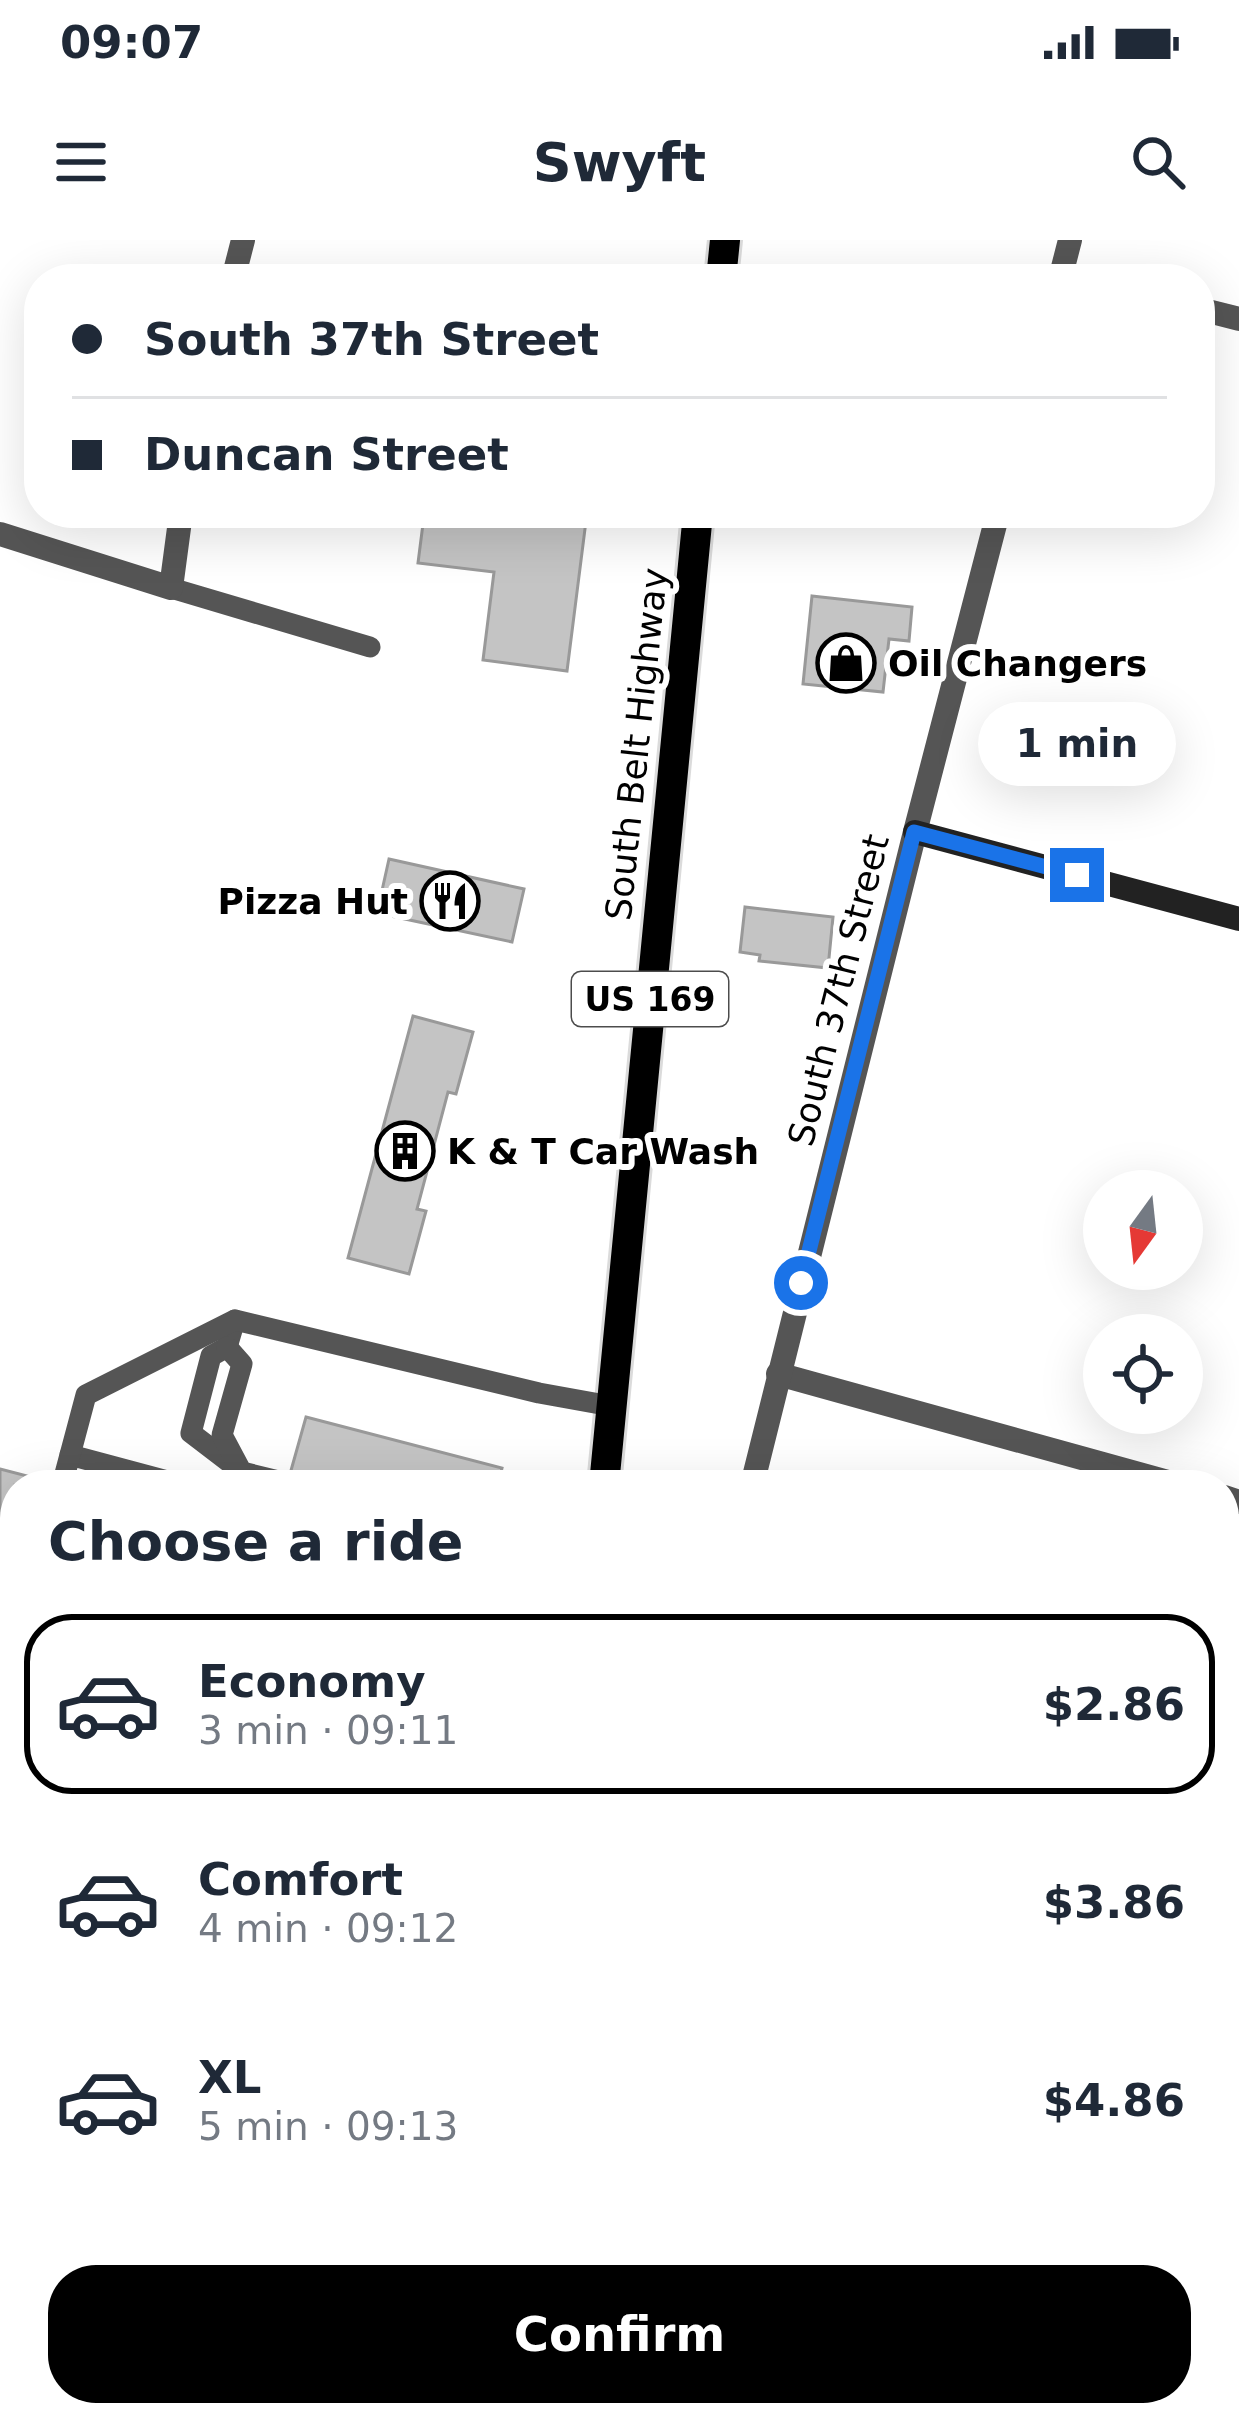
<!DOCTYPE html>
<html lang="en">
<head>
<meta charset="utf-8">
<style>
  body { margin:0; font-family:"DejaVu Sans",sans-serif; background:#f2f2f3; color:#1f2937; height:100vh; display:flex; flex-direction:column; font-size:45px; white-space:nowrap }
  * { box-sizing:border-box; margin:0 }
  p { font-size:39px; color:#747a83 }
  .icon { flex:none; width:66px; height:66px; fill:none; stroke:currentColor; stroke-width:2; stroke-linecap:round; stroke-linejoin:round }
  .map { position:relative; flex:1; overflow:hidden }
  .side { position:absolute; left:0px; top:1230px; width:1239px; height:957px; display:flex; flex-direction:column; background:#fff; border-radius:48px 48px 0 0; box-shadow:0 12px 48px #0002 }
  .side>* { flex:none }
  .hud { position:absolute; left:24px; top:24px; width:1191px; height:264px; border-radius:48px; box-shadow:0 12px 48px #0002; display:grid; align-content:center; height:264px; padding:0 48px; background:#fff }
  .needle { width:78px; rotate:195deg }
  .tools { position:absolute; left:1083px; top:930px; display:grid; gap:24px }
  .tools a { display:grid; place-items:center; width:120px; height:120px; border-radius:50%; background:#fff; box-shadow:0 12px 48px #0002; font-size:60px }
  .end { position:absolute; width:54px; height:54px; margin:-27px; border:15px solid #1a73e8; background:#fff; box-shadow:0 0 0 6px #fff }
  .from { border-radius:50% }
  .bubble { position:absolute; height:84px; border-radius:42px; background:#fff; box-shadow:0 12px 48px #0002; font-size:39px; font-weight:700; line-height:84px; text-align:center }
  .hud b { display:flex; align-items:center; gap:42px; height:114px; font-size:45px }
  .hud b+b { border-top:3px solid #e0e1e3 }
  .hud i { width:30px; height:30px; background:#1f2937 }
  ul { padding:0; list-style:none }
  li { display:flex; align-items:center; gap:36px; height:180px; margin:0 24px 18px; padding:0 24px; border:6px solid transparent; border-radius:48px }
  li div { flex:1 }
  li b { display:block; font-size:45px }
  li em { font-style:normal; font-weight:700 }
  li.current { border-color:#000 }
  li>.icon { width:108px; height:108px; stroke-width:1.5 }
  h2 { padding:0 48px; font-size:54px; line-height:144px }
  .action { display:flex; gap:24px; margin-top:auto; padding:24px 48px }
  .action a { flex:1; height:138px; border-radius:48px; background:#000; color:#fff; font-size:48px; font-weight:700; line-height:138px; text-align:center }
  .status { display:flex; justify-content:space-between; align-items:center; height:84px; padding:0 60px; background:#fff; direction:ltr }
  .status svg { height:33px; fill:currentColor }
  header { display:flex; justify-content:space-between; align-items:center; height:156px; padding:0 48px; background:#fff; font-size:54px; font-weight:700 }
  .map>svg:first-child { display:block }
</style>
</head>
<body>
<div class="status"><b>09:07</b><svg viewBox="0 0 49 12"><path d="M0 12V9h3v3zM5 12V6h3v6zM10 12V3h3v9zM15 12V0h3v12zM26 1h20v11H26zM47 4h2v5h-2z"/></svg></div>
<header><svg class="icon" aria-label="menu" viewBox="0 0 24 24"><path d="M4 6h16M4 12h16M4 18h16"/></svg>Swyft<svg class="icon" aria-label="search" viewBox="0 0 24 24"><circle cx="10" cy="10" r="6"/><path d="M15 15l6 6"/></svg></header>
<div class="map">
<svg width="1239" height="2185" viewBox="0 0 1239 2185">
  <rect width="100%" height="100%" fill="#fff"/>
  <!-- building -->
  <g fill="#c4c4c4" stroke="#999" stroke-width="3">
    <path d="M502 273H587L567 431 483 420 494 332 418 323 424 276 501 286Z"/>
    <path d="M812 356 912 367 909 401 889 399 883 452 803 444Z"/>
    <path d="M389 619 524 649 512 702 377 673Z"/>
    <path d="M745 667 833 677 828 728 759 721 760 715 740 712Z"/>
    <path d="M413 776 473 792 456 854 448 852 417 969 426 971 409 1034 348 1018Z"/>
    <path d="M306 1177 502 1228 498 1245H331L290 1234Z"/>
    <path d="M0 1229 31 1237 28 1245H15V1296L0 1354Z"/>
    <path d="M606 2172H756L752 2185H602Z"/>
  </g>
  <g fill="none" stroke-linecap="round" stroke-linejoin="round">
    <defs>
      <g id="primary">
        <path d="M721 39 725 0"/>
        <path d="M604 1245 698 273"/>
        <path d="M483 2185 485 2172"/>
      </g>
    </defs>
    <!-- primary casing -->
    <use href="#primary" stroke="#dbdbdb" stroke-width="36"/>
    <!-- lane -->
    <g stroke="#555" stroke-width="21">
      <path d="M171 348 370 407"/>
      <path d="M235 1080 227 1107 211 1116 191 1193 242 1232 295 1245"/>
      <path d="M227 1107 242 1124 222 1195 239 1227"/>
      <path d="M70 1215 182 1245"/>
      <path d="M62 1245 86 1155 235 1080 539 1153 611 1166"/>
      <path d="M0 1471 15 1417"/>
      <path d="M355 2185 359 2172"/>
    </g>
    <!-- street -->
    <g stroke="#555" stroke-width="24">
      <path d="M233 39 243 0"/>
      <path d="M1060 39 1070 0"/>
      <path d="M1200 69 1239 79"/>
      <path d="M0 294 171 348 181 273"/>
      <path d="M778 1134 1179 1245"/>
      <path d="M752 1245 915 592 998 273"/>
      <path d="M1224 1257 1239 1262"/>
      <path d="M1224 1815 1239 1819"/>
    </g>
    <!-- secondary -->
    <path stroke="#222" stroke-width="24" d="M915 592 1239 679"/>
    <!-- primary -->
    <use href="#primary" stroke="#000" stroke-width="30"/>
  </g>
  <g fill="none" stroke-linecap="round" stroke-linejoin="round">
    <!-- route -->
    <path stroke="#1a73e8" stroke-width="15" d="M801 1043 914 592 1077 635"/>
  </g>
  <!-- icons -->
  <defs>
    <symbol id="shop-ring" viewBox="-11 -11 22 22"><circle r="9.5" fill="#fff" stroke="#000" stroke-width="1.5"/><path d="M-5-2.5h2.3a2.7 3.5 0 0 1 5.4 0H5L5.5 6h-11ZM-1.5-2.5h3a1.5 2.3 0 0 0-3 0Z" fill="#000"/></symbol>
    <symbol id="restaurant-ring" viewBox="-11 -11 22 22"><circle r="9.5" fill="#fff" stroke="#000" stroke-width="1.5"/><path d="M-5-6h1v4h1v-4h1v4h1v-4h1v5L-1.5 .5V6h-2V.5L-5-1ZM5-6V6H3V1.5H1.5Q1.5-4 5-6Z" fill="#000"/></symbol>
    <symbol id="building-ring" viewBox="-11 -11 22 22"><circle r="9.5" fill="#fff" stroke="#000" stroke-width="1.5"/><path d="M-4-6H4V6H1V3H-1V6H-4ZM-2.5-4.3h1.7v1.8h-1.7ZM.8-4.3h1.7v1.8H.8ZM-2.5-1h1.7V.8h-1.7ZM.8-1h1.7V.8H.8Z" fill="#000"/></symbol>
  </defs>
  <g fill-rule="evenodd">
    <use href="#shop-ring" x="813" y="390" width="66" height="66"/>
    <use href="#restaurant-ring" x="417" y="628" width="66" height="66"/>
    <use href="#building-ring" x="372" y="878" width="66" height="66"/>
  </g>
  <g text-anchor="middle" stroke-width="12" stroke-linejoin="round" paint-order="stroke">
    <!-- shield labels -->
    <rect fill="#fff" stroke="#4c4c4c" stroke-width="3" x="572" y="732" width="156" height="54" rx="9"/>
    <g font-size="33" font-weight="bold" fill="#000">
      <text x="650" y="771">US 169</text>
    </g>
    <!-- poi labels -->
    <g font-size="36" font-weight="bold" fill="#000" stroke="#fff" text-anchor="start">
      <text x="888" y="436">Oil Changers</text>
      <text x="408" y="674" text-anchor="end">Pizza Hut</text>
      <text x="447" y="924">K &amp; T Car Wash</text>
    </g>
    <!-- street labels -->
    <g font-size="36" fill="#000" stroke="#fff">
      <text transform="translate(636 504) rotate(-84)" y="13">South Belt Highway</text>
      <text transform="translate(838 750) rotate(-76)" y="13">South 37th Street</text>
    </g>
  </g>
</svg>
<div class="tools">
<a><svg class="needle" viewBox="-14 -14 28 28"><path d="M0-13l5 13h-10z" fill="#e53935"/><path d="M0 13l5-13h-10z" fill="#747a83"/></svg></a>
<a><svg class="icon" aria-label="locate" viewBox="0 0 24 24"><circle cx="12" cy="12" r="6"/><path d="M12 2v4M12 18v4M2 12h4M18 12h4"/></svg></a>
</div>
<i class="end from" style="left:801px;top:1043px"></i>
<i class="end" style="left:1077px;top:635px"></i>
<div class="bubble" style="left:978px;top:462px;width:198px">1 min</div>
<div class="hud">
<b><i class="from"></i>South 37th Street</b>
<b><i></i>Duncan Street</b>
</div>
<section class="side">
<h2>Choose a ride</h2>
<ul>
<li class="current"><svg class="icon" aria-label="car" viewBox="0 0 24 24"><path d="M5 17H2v-5l4-1 3-4h7l3 4 3 1v5h-3M9 17h6M6 11h13"/><circle cx="7" cy="17" r="2"/><circle cx="17" cy="17" r="2"/></svg><div><b>Economy</b><p>3 min · 09:11</p></div><em>$2.86</em></li>
<li><svg class="icon" aria-label="car" viewBox="0 0 24 24"><path d="M5 17H2v-5l4-1 3-4h7l3 4 3 1v5h-3M9 17h6M6 11h13"/><circle cx="7" cy="17" r="2"/><circle cx="17" cy="17" r="2"/></svg><div><b>Comfort</b><p>4 min · 09:12</p></div><em>$3.86</em></li>
<li><svg class="icon" aria-label="car" viewBox="0 0 24 24"><path d="M5 17H2v-5l4-1 3-4h7l3 4 3 1v5h-3M9 17h6M6 11h13"/><circle cx="7" cy="17" r="2"/><circle cx="17" cy="17" r="2"/></svg><div><b>XL</b><p>5 min · 09:13</p></div><em>$4.86</em></li>
</ul>
<div class="action"><a>Confirm</a></div>
</section>
</div>
</body>
</html>
